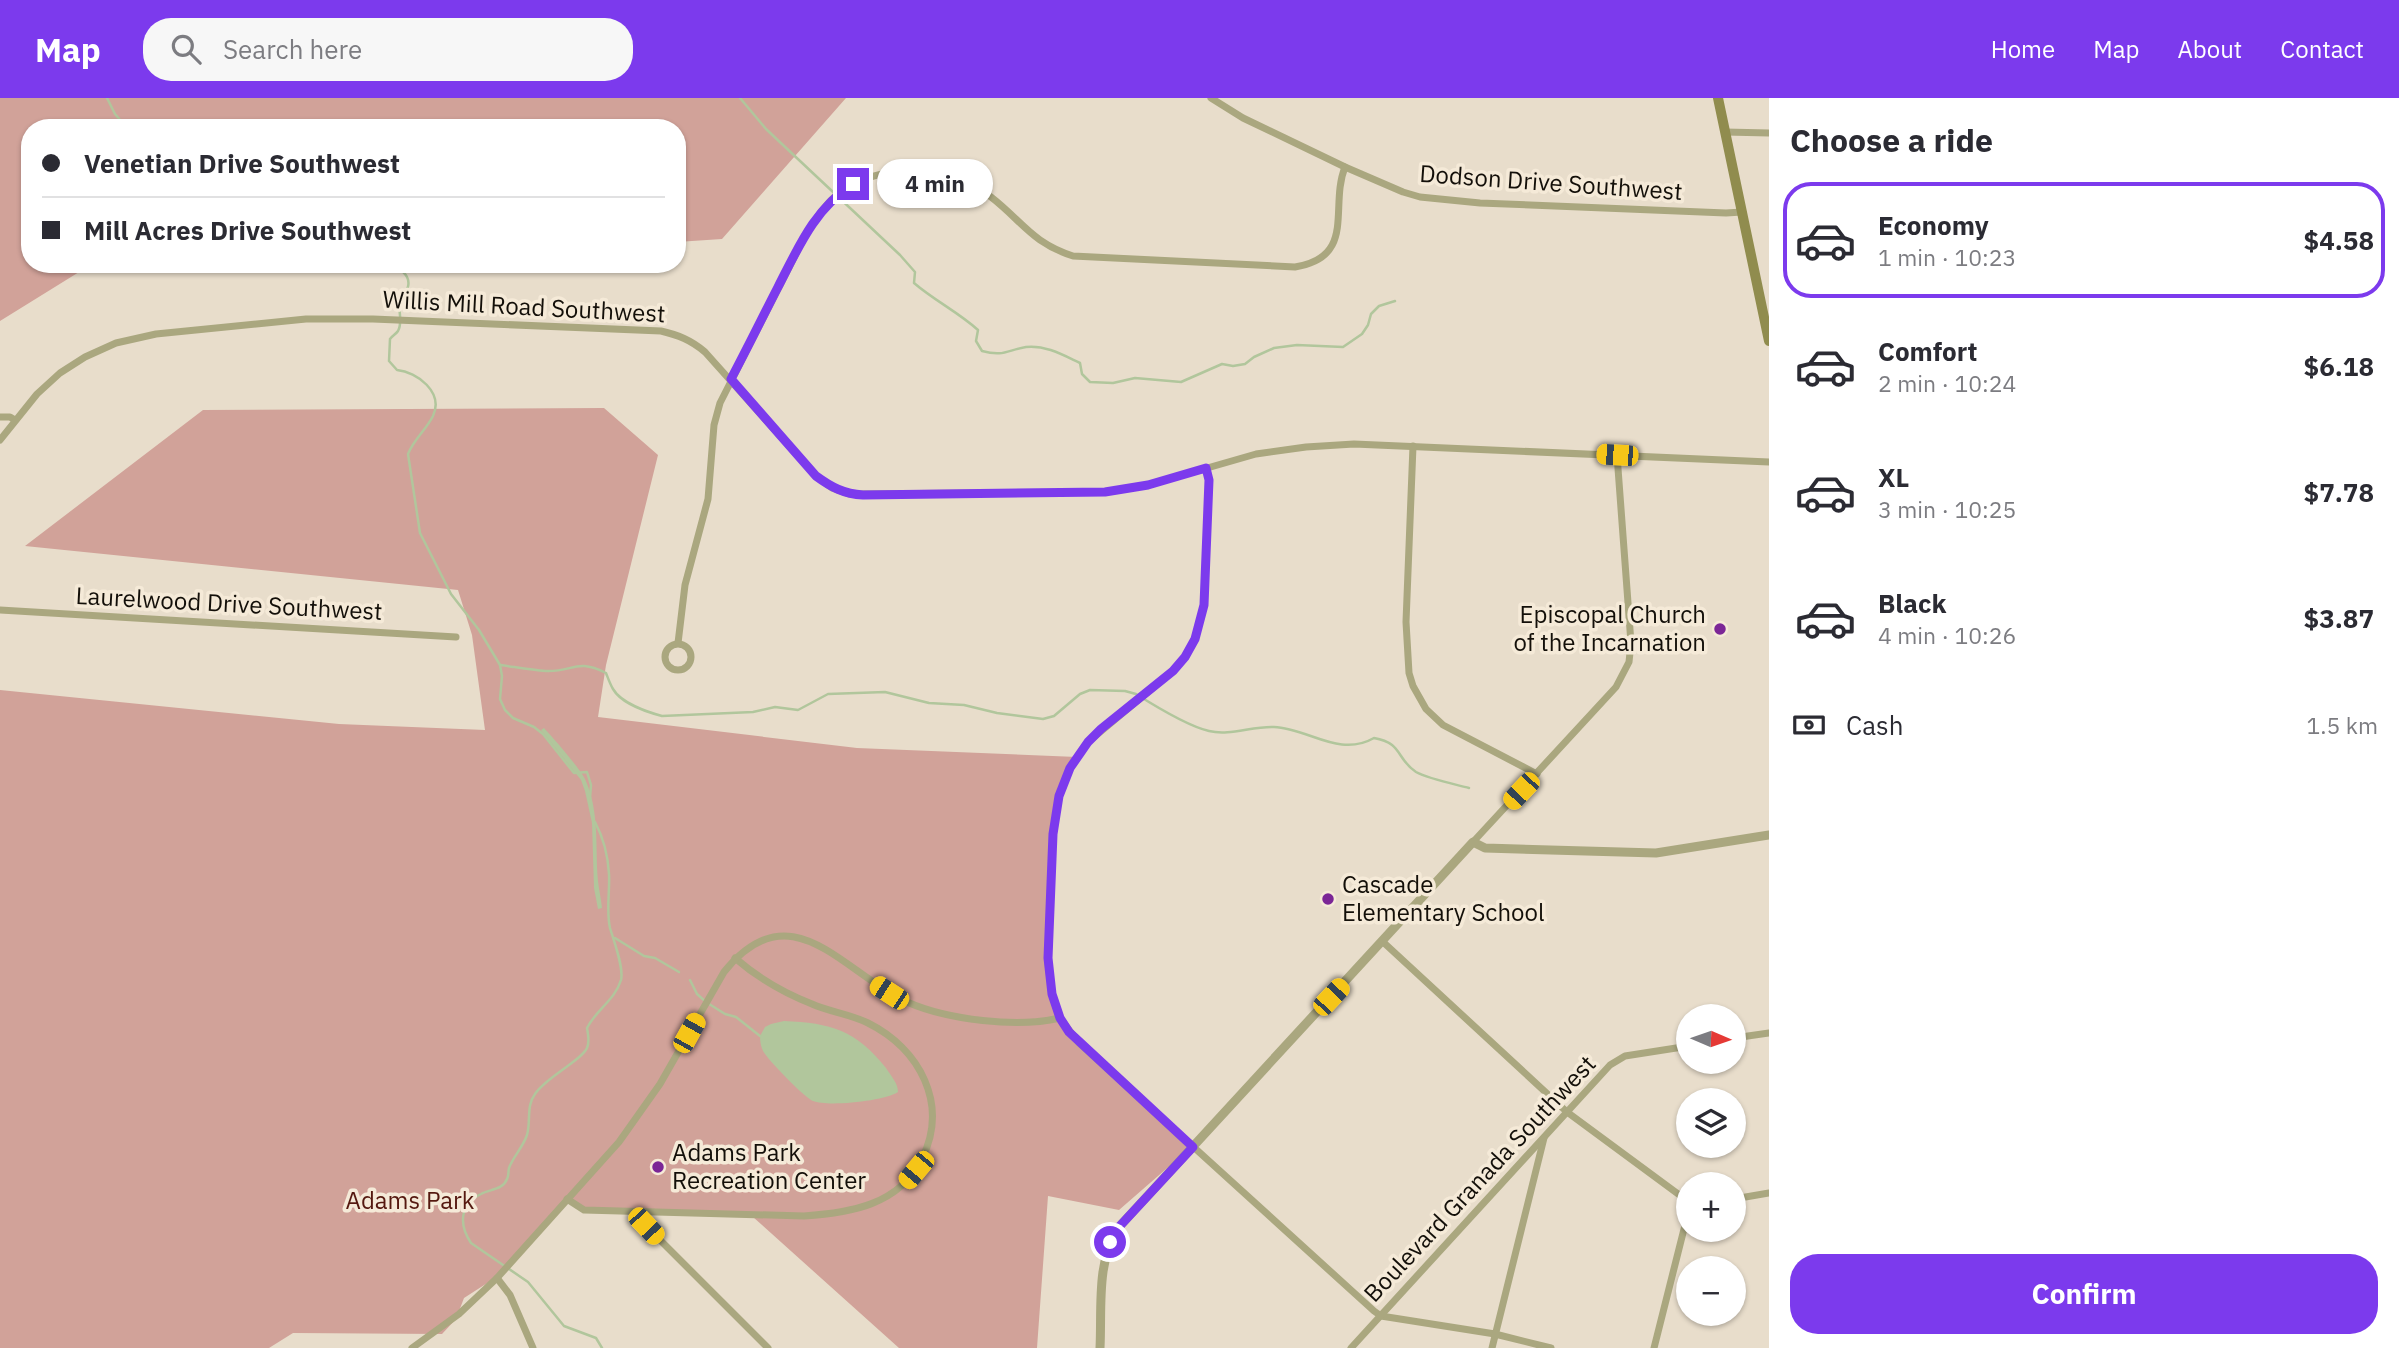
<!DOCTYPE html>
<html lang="en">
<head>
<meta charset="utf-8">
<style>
  body { margin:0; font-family:"IBM Plex Sans",sans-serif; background:#f7f7f7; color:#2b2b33; height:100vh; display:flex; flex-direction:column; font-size:26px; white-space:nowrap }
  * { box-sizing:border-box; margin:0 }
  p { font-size:23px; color:#7c7c81 }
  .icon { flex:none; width:38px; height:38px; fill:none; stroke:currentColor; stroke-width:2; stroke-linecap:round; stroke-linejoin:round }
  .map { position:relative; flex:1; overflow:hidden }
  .drawer { display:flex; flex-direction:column; background:#fff; width:630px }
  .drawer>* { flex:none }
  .top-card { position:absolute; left:21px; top:21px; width:665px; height:154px; border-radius:28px; box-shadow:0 2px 5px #0004; display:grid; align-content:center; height:154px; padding:0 21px; background:#fff }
  .needle { width:46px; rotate:92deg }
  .fabs { position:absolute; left:1676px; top:906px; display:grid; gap:14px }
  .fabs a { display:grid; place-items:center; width:70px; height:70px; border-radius:50%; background:#fff; box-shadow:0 2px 5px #0004; font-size:35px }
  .end { position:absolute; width:32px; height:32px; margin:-16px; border:9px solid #7c3aed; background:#fff; box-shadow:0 0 0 4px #fff }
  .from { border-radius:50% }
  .bubble { position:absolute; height:49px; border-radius:24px; background:#fff; box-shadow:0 2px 5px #0004; font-size:23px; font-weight:800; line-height:49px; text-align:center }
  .car { position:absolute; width:21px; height:42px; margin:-21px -10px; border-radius:9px; box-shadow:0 0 5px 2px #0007; background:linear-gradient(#f5c518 24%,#345 0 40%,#f5c518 0 76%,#345 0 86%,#f5c518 0) }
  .top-card b { display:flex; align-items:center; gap:24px; height:66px; font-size:26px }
  .top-card b+b { border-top:2px solid #e1e1e2 }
  .top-card i { width:18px; height:18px; background:#2b2b33 }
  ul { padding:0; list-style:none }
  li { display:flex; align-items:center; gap:21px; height:116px; margin:0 14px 10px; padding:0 7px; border:4px solid transparent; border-radius:28px }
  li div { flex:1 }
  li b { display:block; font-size:26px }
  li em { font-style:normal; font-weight:800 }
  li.selected { border-color:#7c3aed }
  li>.icon { width:63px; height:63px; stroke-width:1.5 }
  h2 { padding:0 21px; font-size:32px; line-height:84px }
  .pay { display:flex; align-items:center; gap:18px; height:77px; padding:0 21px; font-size:26px }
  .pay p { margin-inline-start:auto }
  .button { display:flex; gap:14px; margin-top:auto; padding:14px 21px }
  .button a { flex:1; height:80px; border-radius:28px; background:#7c3aed; color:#fff; font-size:28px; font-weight:800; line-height:80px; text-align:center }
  header { display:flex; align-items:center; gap:42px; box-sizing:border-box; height:98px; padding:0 35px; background:#7c3aed; color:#fff }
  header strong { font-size:33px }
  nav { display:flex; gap:38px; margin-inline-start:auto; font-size:24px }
  .search { width:490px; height:63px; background:#f7f7f7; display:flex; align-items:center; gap:18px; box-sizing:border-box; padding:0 24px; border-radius:28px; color:#7c7c81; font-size:26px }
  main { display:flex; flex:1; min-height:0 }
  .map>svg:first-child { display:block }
</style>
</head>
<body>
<header>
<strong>Map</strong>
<div class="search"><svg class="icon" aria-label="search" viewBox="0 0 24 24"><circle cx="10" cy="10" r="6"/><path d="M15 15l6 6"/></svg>Search here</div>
<nav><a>Home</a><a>Map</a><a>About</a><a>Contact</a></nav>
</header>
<main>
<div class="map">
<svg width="1769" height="1250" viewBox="0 0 1769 1250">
  <rect width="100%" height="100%" fill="#e8ddcb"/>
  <!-- green -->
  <g fill="#d1a299">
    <path d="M0 0H846L722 141 677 144V30H30V166H92L0 223Z"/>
    <path d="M604 310 658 357 606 567 598 619 857 650 1077 659 1058 689 1047 791 1052 891 1060 925 1189 1051 1119 1112 1048 1098 1037 1250H899L753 1119 590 1112 567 1104 506 1173 464 1200 456 1221 442 1236 293 1235 269 1250H0V592L339 626 485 632 472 537 458 492 25 448 203 312Z"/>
  </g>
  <!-- water -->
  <g fill="#b1c69c">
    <path d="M544 630C555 642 578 668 585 681 600 714 595 749 598 783 599 792 601 801 602 810L598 811 594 790 592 725 585 693 581 682 541 632Z"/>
    <path d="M784 923C831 925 856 932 886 970 891 978 898 985 898 994 885 1003 828 1009 813 1003 806 1001 767 961 763 953 761 949 760 943 760 938L765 929 771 926Z"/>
  </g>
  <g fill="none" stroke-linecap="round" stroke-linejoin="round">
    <!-- stream -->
    <g stroke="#b1c69c" stroke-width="2.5">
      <path d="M107 0 115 16 127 30"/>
      <path d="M740 0 766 31 900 157 915 174 914 185C935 203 958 214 978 232L976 243 982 253C1004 259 1007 252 1026 249 1046 247 1063 257 1080 265L1082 276 1090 284 1113 285 1135 280 1181 284 1222 266 1233 268 1245 266 1254 259 1274 250 1297 247 1343 249 1362 236 1368 227 1371 216 1379 208 1395 203"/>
      <path d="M389 166C395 170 403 171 407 179 412 189 403 196 400 205 398 214 403 224 398 233 396 236 392 238 390 241L389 263 397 272C417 274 444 294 433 318 426 332 414 341 408 356L420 435 451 496 479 532 500 567 502 578 500 601 505 612 513 620 534 629 543 636 574 675 587 674 591 687 590 700"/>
      <path d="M500 567C515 569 530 572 546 573 574 574 576 560 606 575 608 580 610 586 613 591 621 605 647 614 662 618L753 614 775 609 798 612 828 596 885 594 929 605 964 607 997 615 1043 621 1054 618 1080 596 1090 592 1125 593 1136 596C1155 608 1187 628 1209 633 1230 638 1252 628 1274 629 1308 630 1339 660 1374 640 1403 645 1396 661 1416 674 1429 681 1454 686 1469 690"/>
      <path d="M595 724C603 739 608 758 609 776 610 793 606 813 610 830 614 843 624 870 621 882 615 902 596 912 587 930 588 937 590 943 587 950 581 963 546 979 535 996 526 1008 531 1023 527 1037 523 1049 513 1059 509 1070 508 1074 509 1078 507 1081 503 1092 490 1091 481 1096 459 1107 459 1127 471 1145L528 1184 564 1228 596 1240 602 1250"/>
      <path d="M615 840 644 858 655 860 679 874"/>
      <path d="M690 882 697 896 706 904 725 916 736 919 760 938"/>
    </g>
    <!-- minor -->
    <g stroke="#aaa77f" stroke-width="7">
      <path d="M1211 0 1243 20 1345 69 1403 94 1420 99 1480 105 1726 115 1742 114"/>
      <path d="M1725 34 1769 35"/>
      <path d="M0 319H10L15 322"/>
      <path d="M0 342 37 296 60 275 85 259 116 245 156 236 306 221H373L661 233C678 237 691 242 705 254L816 378 832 390 849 396 1105 394 1148 387 1256 356 1306 349 1354 346 1769 364"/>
      <path d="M1413 348 1406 524 1409 575 1413 588 1426 611 1443 627 1537 676"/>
      <path d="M1206 370 1209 382 1204 507 1195 541 1185 559 1173 573 1088 644 1070 670 1059 698 1053 736 1048 866 1052 896 1060 920 1079 945 1374 1213 1381 1218 1495 1236 1551 1250"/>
      <path d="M0 512 456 539"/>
      <path d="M678 545 685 487 708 401 714 327 720 305 803 142C813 125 823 108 839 95 880 63 951 68 991 99 1022 123 1032 145 1073 158L1295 169C1357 159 1329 109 1345 69"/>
      <circle cx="678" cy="559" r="13"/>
      <path d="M1473 744 1616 589 1629 564 1631 545 1617 357"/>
      <path d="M1382 843 1567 1014 1689 1104"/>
      <path d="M1734 940 1769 935"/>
      <path d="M567 1101 584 1112 804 1118C850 1115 899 1107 922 1061 949 1006 920 951 868 925 850 916 830 914 812 906 784 895 758 880 735 860"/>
      <path d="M1734 1101 1769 1095"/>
      <path d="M643 1114 646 1128 768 1250"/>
      <path d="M497 1180 510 1197 533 1250"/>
      <path d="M412 1250 459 1216 497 1180 619 1044 660 986 724 874C791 790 843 875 907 904 948 922 1017 930 1060 920"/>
      <path d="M1351 1250 1610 967 1625 958 1689 948"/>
      <path d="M1492 1250 1544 1040"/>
      <path d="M1654 1250 1684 1131 1689 1121"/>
    </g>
    <!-- tertiary -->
    <path stroke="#aaa77f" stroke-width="9" d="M1100 1250C1102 1211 1096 1164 1118 1130L1473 744 1485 750 1656 755 1769 737"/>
    <!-- secondary -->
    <path stroke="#908c4e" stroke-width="10" d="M1718 0 1769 243"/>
  </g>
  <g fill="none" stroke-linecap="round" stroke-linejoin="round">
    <!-- route -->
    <path stroke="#7c3aed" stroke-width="9" d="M853 86C815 110 798 150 778 189 762 220 747 251 731 281L816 378C831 389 844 396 863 397L1105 394 1148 387 1206 370 1209 382 1204 507 1195 541 1185 559 1173 573 1101 631 1088 644 1070 670 1059 698 1053 736 1048 860 1052 896 1060 920 1069 934 1193 1049 1118 1130 1110 1144"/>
  </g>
  <!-- markers -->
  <g fill="#7b2696" stroke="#f5ead8" stroke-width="2.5">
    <circle cx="1720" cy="531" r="7"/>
    <circle cx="1328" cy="801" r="7"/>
    <circle cx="658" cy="1069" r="7"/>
  </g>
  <g text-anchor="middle" stroke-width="7" stroke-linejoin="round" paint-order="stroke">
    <!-- street labels -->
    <g font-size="24" fill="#130f09" stroke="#f5ead8">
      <text transform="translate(1551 85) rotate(4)" y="8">Dodson Drive Southwest</text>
      <text transform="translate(524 209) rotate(3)" y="8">Willis Mill Road Southwest</text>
      <text transform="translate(229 506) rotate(3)" y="8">Laurelwood Drive Southwest</text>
      <text transform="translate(1480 1081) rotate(-47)" y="8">Boulevard Granada Southwest</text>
    </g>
    <!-- poi labels -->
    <g font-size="24" fill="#130f09" stroke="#f5ead8" text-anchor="start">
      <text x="1706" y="525" text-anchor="end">Episcopal Church<tspan x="1706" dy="28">of the Incarnation</tspan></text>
      <text x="1342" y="795">Cascade<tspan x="1342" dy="28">Elementary School</tspan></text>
      <text x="672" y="1063">Adams Park<tspan x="672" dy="28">Recreation Center</tspan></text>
    </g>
    <!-- park labels -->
    <g font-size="24" fill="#551910" stroke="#f5ead8">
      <text x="410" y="1111">Adams Park</text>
    </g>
  </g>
</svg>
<div class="fabs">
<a><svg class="needle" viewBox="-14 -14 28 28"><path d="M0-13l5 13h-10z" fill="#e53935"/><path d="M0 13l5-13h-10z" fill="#7c7c81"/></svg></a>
<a><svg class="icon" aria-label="layers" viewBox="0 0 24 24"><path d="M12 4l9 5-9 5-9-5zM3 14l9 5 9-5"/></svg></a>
<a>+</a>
<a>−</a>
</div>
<i class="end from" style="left:1110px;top:1144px"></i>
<i class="end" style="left:853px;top:86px"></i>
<div class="bubble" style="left:877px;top:61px;width:116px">4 min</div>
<i class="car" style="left:1617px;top:357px;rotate:273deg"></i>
<i class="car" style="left:1521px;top:693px;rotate:223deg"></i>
<i class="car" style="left:889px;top:895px;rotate:303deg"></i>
<i class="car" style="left:1331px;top:899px;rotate:43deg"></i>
<i class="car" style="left:689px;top:935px;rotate:29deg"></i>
<i class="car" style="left:916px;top:1072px;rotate:220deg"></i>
<i class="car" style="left:646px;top:1128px;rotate:137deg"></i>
<div class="top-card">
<b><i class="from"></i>Venetian Drive Southwest</b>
<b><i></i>Mill Acres Drive Southwest</b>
</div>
</div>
<section class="drawer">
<h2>Choose a ride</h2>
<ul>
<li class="selected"><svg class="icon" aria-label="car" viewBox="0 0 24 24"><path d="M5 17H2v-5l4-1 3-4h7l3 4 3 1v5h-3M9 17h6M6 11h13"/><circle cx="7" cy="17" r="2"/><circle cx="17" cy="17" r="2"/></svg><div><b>Economy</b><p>1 min · 10:23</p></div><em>$4.58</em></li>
<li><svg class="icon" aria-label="car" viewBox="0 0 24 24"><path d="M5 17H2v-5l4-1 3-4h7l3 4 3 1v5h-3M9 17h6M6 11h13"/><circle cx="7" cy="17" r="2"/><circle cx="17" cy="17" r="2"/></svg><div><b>Comfort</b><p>2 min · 10:24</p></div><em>$6.18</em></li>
<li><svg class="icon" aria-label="car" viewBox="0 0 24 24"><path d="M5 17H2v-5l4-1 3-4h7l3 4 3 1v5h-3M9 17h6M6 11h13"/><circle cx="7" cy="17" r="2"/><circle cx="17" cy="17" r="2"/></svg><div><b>XL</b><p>3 min · 10:25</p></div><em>$7.78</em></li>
<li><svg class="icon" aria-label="car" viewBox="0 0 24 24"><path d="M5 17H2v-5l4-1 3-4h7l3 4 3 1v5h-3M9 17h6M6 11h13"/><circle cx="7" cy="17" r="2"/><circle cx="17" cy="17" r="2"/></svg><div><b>Black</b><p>4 min · 10:26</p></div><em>$3.87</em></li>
</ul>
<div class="pay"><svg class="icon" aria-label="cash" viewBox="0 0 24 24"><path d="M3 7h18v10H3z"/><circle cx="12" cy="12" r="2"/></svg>Cash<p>1.5 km</p></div>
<div class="button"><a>Confirm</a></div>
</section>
</main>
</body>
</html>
